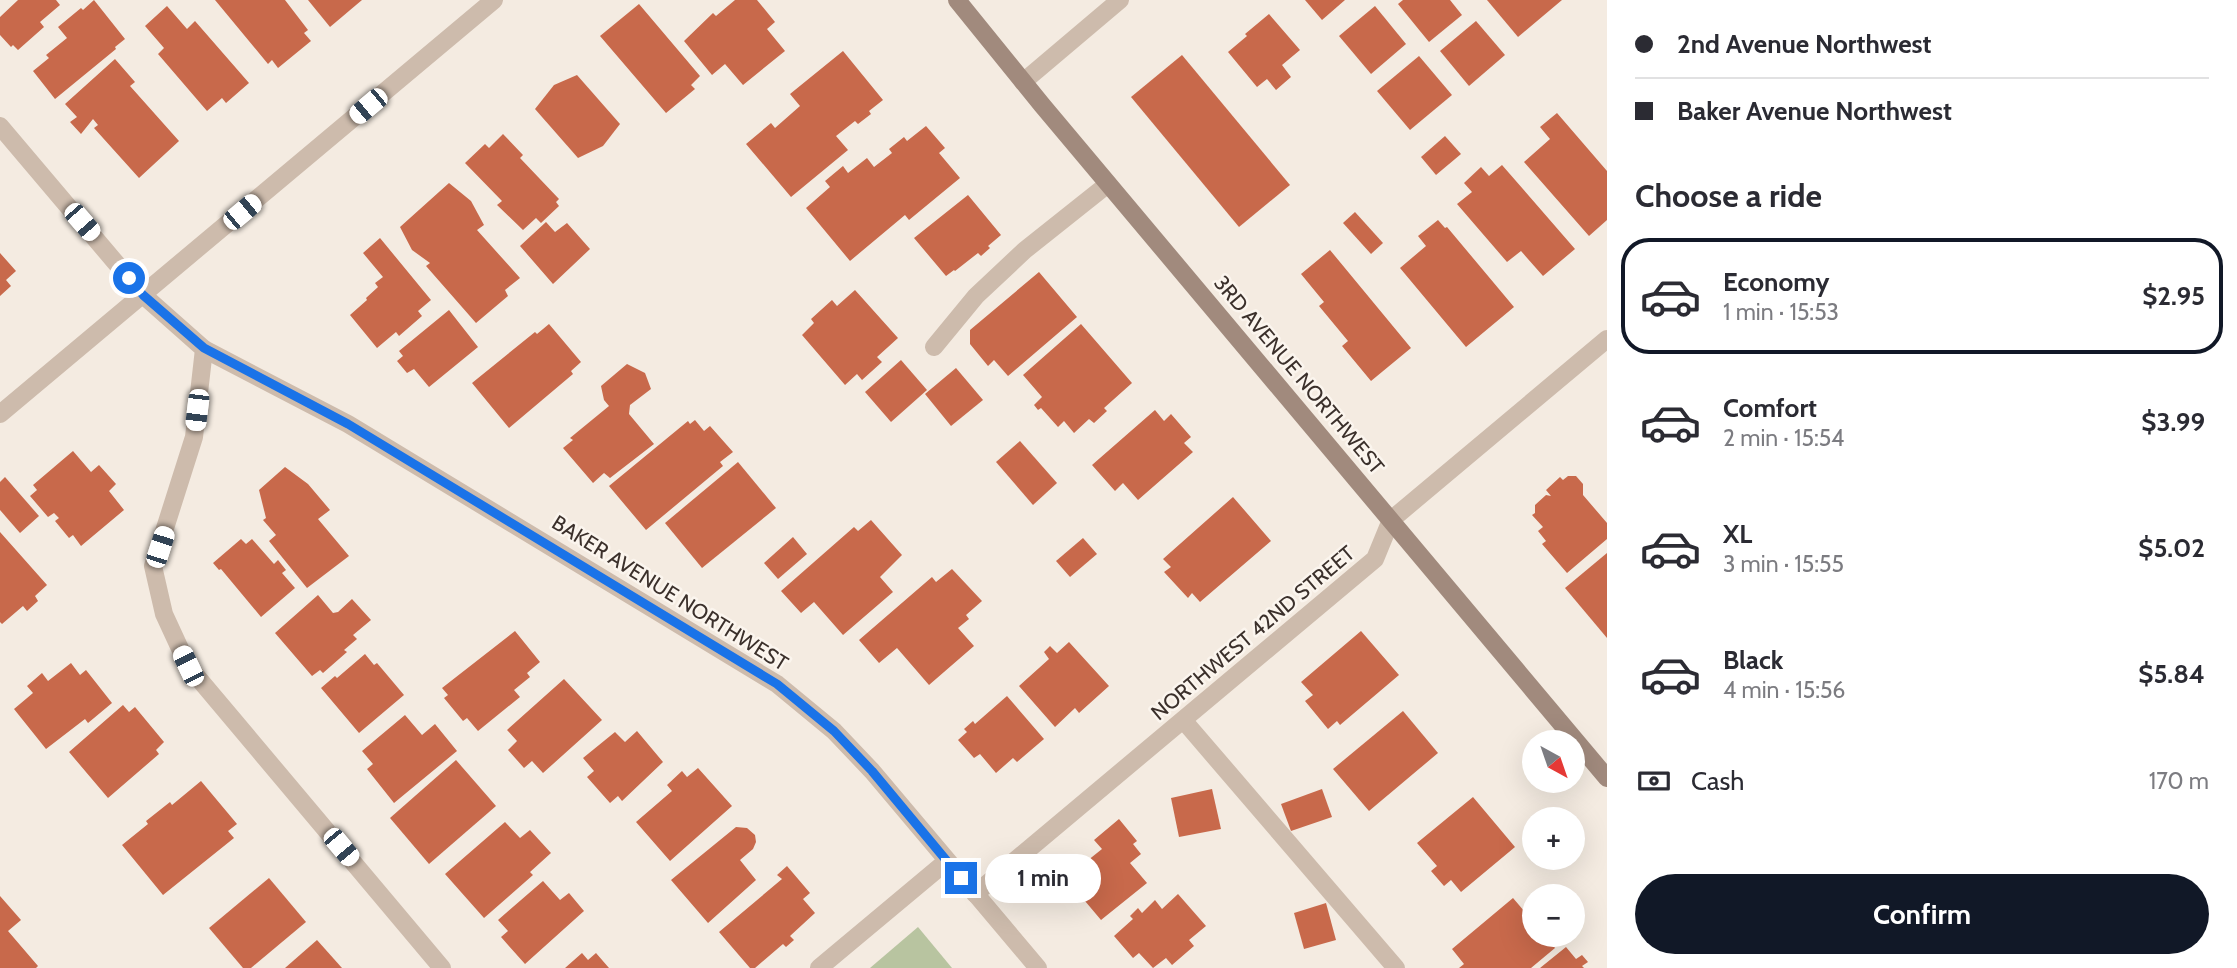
<!DOCTYPE html>
<html lang="en">
<head>
<meta charset="utf-8">
<style>
  body { margin:0; font-family:Cabin,sans-serif; background:#f7f7f7; color:#2b2b33; height:100vh; display:flex; flex-direction:column; font-size:26px; white-space:nowrap }
  * { box-sizing:border-box; margin:0 }
  p { font-size:23px; color:#7c7c81 }
  .icon { flex:none; width:38px; height:38px; fill:none; stroke:currentColor; stroke-width:2; stroke-linecap:round; stroke-linejoin:round }
  .map { position:relative; flex:1; overflow:hidden }
  .panel { display:flex; flex-direction:column; background:#fff; width:630px }
  .panel>* { flex:none }
  .guide { display:grid; align-content:center; height:154px; padding:0 28px; background:#fff }
  .needle { width:46px; rotate:140deg }
  .controls { position:absolute; left:1522px; top:730px; display:grid; gap:14px }
  .controls a { display:grid; place-items:center; width:63px; height:63px; border-radius:50%; background:#fff; box-shadow:0 7px 28px #0002; font-size:35px }
  .end { position:absolute; width:32px; height:32px; margin:-16px; border:9px solid #1a73e8; background:#fff; box-shadow:0 0 0 4px #fff }
  .from { border-radius:50% }
  .bubble { position:absolute; height:49px; border-radius:24px; background:#fff; box-shadow:0 7px 28px #0002; font-size:23px; font-weight:800; line-height:49px; text-align:center }
  .car { position:absolute; width:21px; height:42px; margin:-21px -10px; border-radius:9px; box-shadow:0 0 5px 2px #0007; background:linear-gradient(#fff 24%,#345 0 40%,#fff 0 76%,#345 0 86%,#fff 0) }
  .guide b { display:flex; align-items:center; gap:24px; height:66px; font-size:26px }
  .guide b+b { border-top:2px solid #e1e1e2 }
  .guide i { width:18px; height:18px; background:#2b2b33 }
  ul { padding:0; list-style:none }
  li { display:flex; align-items:center; gap:21px; height:116px; margin:0 14px 10px; padding:0 14px; border:4px solid transparent; border-radius:28px }
  li div { flex:1 }
  li b { display:block; font-size:26px }
  li em { font-style:normal; font-weight:800 }
  li.active { border-color:#111827 }
  li>.icon { width:63px; height:63px; stroke-width:1.5 }
  h2 { padding:0 28px; font-size:32px; line-height:84px }
  .pay { display:flex; align-items:center; gap:18px; height:77px; padding:0 28px; font-size:26px }
  .pay p { margin-inline-start:auto }
  .primary-button { display:flex; gap:14px; margin-top:auto; padding:14px 28px }
  .primary-button a { flex:1; height:80px; border-radius:42px; background:#111827; color:#fff; font-size:28px; font-weight:800; line-height:80px; text-align:center }
  main { display:flex; flex:1; min-height:0 }
  .map>svg:first-child { display:block }
</style>
</head>
<body>
<main>
<div class="map">
<svg width="1607" height="968" viewBox="0 0 1607 968">
  <rect width="100%" height="100%" fill="#f4ebe1"/>
  <!-- green -->
  <path fill="#b8c4a0" d="M918 927 952 968H870Z"/>
  <!-- building -->
  <g fill="#c8694b">
    <path d="M18 0H56L60 5 40 22 44 27 18 50 13 45 11 47 0 35V17Z"/>
    <path d="M94 0 125 39 115 47 116 49 55 99 33 71 49 58 46 55 67 38 58 27 81 8 83 10Z"/>
    <path d="M215 0H285L308 30 304 33 311 41 278 68 272 60 268 64Z"/>
    <path d="M308 0H362L330 27Z"/>
    <path d="M735 0H757L775 22 767 29 785 51 743 85 725 64 712 75 684 41 713 13 716 16Z"/>
    <path d="M1305 0H1345L1322 20Z"/>
    <path d="M1403 0H1450L1462 15 1429 42 1398 4Z"/>
    <path d="M1487 0H1562L1518 37Z"/>
    <path d="M639 4 700 76 691 85 695 89 666 113 600 36Z"/>
    <path d="M167 6 187 29 195 21 249 83 226 103 222 98 207 111 158 54 164 48 145 26Z"/>
    <path d="M1375 6 1406 44 1371 74 1339 36Z"/>
    <path d="M1269 14 1300 50 1282 65 1291 77 1276 90 1267 79 1257 87 1228 52 1247 36 1245 34Z"/>
    <path d="M1476 21 1505 55 1469 86 1440 51Z"/>
    <path d="M843 51 883 100 869 111 871 114 858 124 855 121 836 136 848 150 791 197 746 144 771 123 775 128 800 106 790 94Z"/>
    <path d="M1182 55 1290 185 1239 227 1131 97Z"/>
    <path d="M1419 56 1452 95 1410 130 1377 91Z"/>
    <path d="M115 59 135 82 130 86 179 141 139 178 94 128 98 125 93 119 81 134 70 122 77 117 65 104Z"/>
    <path d="M577 75 620 124 603 146 578 158 535 109 554 85Z"/>
    <path d="M1557 113 1607 171V220L1589 236 1524 162 1550 139 1540 127Z"/>
    <path d="M926 126 945 148 939 153 960 178 909 220 905 215 850 261 806 208 830 187 825 181 843 166 848 173 867 158 874 167 892 153 889 149 904 137 907 141Z"/>
    <path d="M503 134 523 155 520 158 559 199 556 202 559 206 541 223 536 218 523 230 497 205 502 201 465 163 485 144 489 148Z"/>
    <path d="M1445 136 1461 154 1436 175 1421 157Z"/>
    <path d="M1502 165 1575 249 1543 276 1521 251 1507 262 1457 204 1472 192 1464 183 1481 167 1489 176Z"/>
    <path d="M449 183 471 201 484 225 477 230 520 278 505 290 508 296 476 323 426 266 430 263 412 250 400 227Z"/>
    <path d="M968 195 1001 235 988 246 990 248 981 256 978 253 955 271 954 270 946 276 914 238Z"/>
    <path d="M1355 212 1383 243 1371 254 1343 223Z"/>
    <path d="M1438 220 1445 228 1447 227 1514 307 1466 347 1400 268 1426 246 1418 236Z"/>
    <path d="M546 222 555 232 567 223 590 249 553 284 520 246Z"/>
    <path d="M380 238 431 300 418 311 422 316 399 336 396 332 377 348 350 315 367 300 366 298 378 287 375 283 383 277 363 253Z"/>
    <path d="M1330 250 1411 348 1371 381 1342 346 1348 341 1319 306 1324 302 1301 274Z"/>
    <path d="M0 253 16 271 6 280 11 286 0 296Z"/>
    <path d="M1039 272 1077 317 1008 376 994 360 988 366 970 344V330Z"/>
    <path d="M855 290 898 338 877 357 882 362 862 380 857 374 845 385 802 335 814 323 811 319 832 300 837 306Z"/>
    <path d="M449 310 478 347 429 387 414 369 407 373 397 361 403 356 399 351Z"/>
    <path d="M549 324 581 362 571 371 573 374 509 428 472 383 535 332 537 334Z"/>
    <path d="M1081 324 1132 383 1104 408 1107 411 1094 423 1089 419 1074 433 1064 421 1058 427 1041 408 1038 410 1034 405 1042 397 1023 375Z"/>
    <path d="M901 360 927 390 891 422 865 392Z"/>
    <path d="M627 364 645 373 651 389 630 405 629 414 654 444 610 478 604 473 593 483 563 448 573 440 570 438 609 406 604 400 601 386Z"/>
    <path d="M956 368 983 400 951 426 925 394Z"/>
    <path d="M1155 410 1164 421 1171 414 1191 437 1184 443 1193 452 1138 500 1123 483 1115 491 1092 465Z"/>
    <path d="M695 420 704 431 710 426 733 452 720 462 723 466 646 530 609 486 688 421 690 424Z"/>
    <path d="M1020 441 1057 483 1033 505 996 462Z"/>
    <path d="M73 451 91 472 99 465 116 484 109 491 124 510 81 546 73 535 69 538 55 521 59 518 54 513 48 517 30 496 37 490 33 485Z"/>
    <path d="M738 462 776 508 702 568 665 523Z"/>
    <path d="M285 467 308 484 330 510 318 519 349 556 307 588 269 541 276 535 263 520 266 518 259 490Z"/>
    <path d="M1568 476H1576L1583 484V495L1607 523V539L1567 573 1542 544 1546 541 1538 531 1543 527 1532 515 1535 513V505L1546 495 1551 496 1546 490 1560 477 1563 480Z"/>
    <path d="M5 477 39 516 20 533 0 510V482Z"/>
    <path d="M1233 497 1271 541 1200 602 1192 593 1188 598 1164 572 1171 567 1163 559Z"/>
    <path d="M871 520 902 555 880 577 893 592 843 635 814 602 801 613 781 591 854 527 858 531Z"/>
    <path d="M0 532 47 585 35 596 38 601 27 611 23 606 2 624 0 622Z"/>
    <path d="M793 537 807 554 778 579 764 563Z"/>
    <path d="M1083 538 1097 554 1070 577 1056 561Z"/>
    <path d="M241 539 246 544 252 539 274 564 278 560 286 570 282 573 295 588 261 617 221 569 219 570 213 563Z"/>
    <path d="M1607 553V638L1565 588Z"/>
    <path d="M952 569 982 601 966 615 969 619 958 628 974 646 929 685 897 648 879 663 859 640 932 577 936 582Z"/>
    <path d="M318 595 333 613 338 612 352 599 371 620 353 635 357 639 344 650 347 652 323 673 320 670 312 676 275 633Z"/>
    <path d="M515 631 540 662 527 673 530 677 514 690 520 697 478 731 467 718 463 721 444 698 448 695 442 688Z"/>
    <path d="M1361 631 1399 675 1340 725 1337 721 1328 729 1305 701 1313 695 1301 682Z"/>
    <path d="M1069 642 1109 686 1079 713 1075 708 1055 727 1019 686 1049 659 1044 652 1050 646 1057 653Z"/>
    <path d="M365 654 374 665 377 663 404 695 359 733 321 688 335 676 337 678Z"/>
    <path d="M71 663 80 675 86 670 112 703 88 723 85 719 46 749 14 709 33 693 27 686 42 673 48 681Z"/>
    <path d="M564 679 602 720 543 773 532 761 524 768 508 750 517 741 507 730Z"/>
    <path d="M1007 696 1044 739 1017 762 1013 758 996 773 980 754 974 758 958 740 967 732 964 729 973 721 975 724Z"/>
    <path d="M123 705 129 712 135 707 164 742 156 750 159 754 108 798 69 752Z"/>
    <path d="M1403 711 1438 753 1369 811 1333 769Z"/>
    <path d="M405 715 422 735 435 724 457 751 394 803 367 769 373 764 362 751Z"/>
    <path d="M637 731 663 762 622 801 618 796 610 803 587 777 594 771 583 758 615 732 625 742Z"/>
    <path d="M456 760 496 806 429 864 390 818Z"/>
    <path d="M698 768 732 806 670 861 636 822 672 791 667 785 682 771 687 777Z"/>
    <path d="M201 781 237 824 228 831 234 838 163 895 122 845 148 824 146 821 170 802 172 805Z"/>
    <path d="M1212 789 1221 829 1179 837 1171 798Z"/>
    <path d="M1322 789 1332 817 1291 831 1281 804Z"/>
    <path d="M1473 797 1515 847 1461 892 1451 880 1444 886 1431 871 1437 866 1417 843Z"/>
    <path d="M1119 819 1137 841 1133 844 1141 854 1130 863 1147 883 1101 920 1085 901 1091 896 1072 873 1102 849 1094 840Z"/>
    <path d="M505 822 520 838 530 830 551 853 530 872 533 875 484 918 445 874Z"/>
    <path d="M736 827 747 828 755 835 756 842 753 849 740 860 756 880 708 923 671 880Z"/>
    <path d="M787 866 810 893 803 899 815 913 790 936 794 940 786 947 783 944 755 968H750L719 932 782 879 777 875Z"/>
    <path d="M269 878 306 922 251 968H243L209 928Z"/>
    <path d="M543 881 560 900 569 893 584 911 525 964 501 937 508 931 498 920Z"/>
    <path d="M1178 894 1206 926 1189 940 1194 946 1172 965 1166 958 1153 968 1139 953 1133 958 1114 936 1133 919 1130 916 1138 908 1142 913 1155 900 1162 909Z"/>
    <path d="M0 896 21 920 8 931 38 966 36 968H0Z"/>
    <path d="M1513 898 1535 924V934H1544L1555 948 1531 968H1459L1464 964 1452 949Z"/>
    <path d="M1326 903 1336 940 1304 949 1294 913Z"/>
    <path d="M317 940 342 968H285Z"/>
    <path d="M1566 947 1576 959 1582 955 1588 962 1582 966 1584 968H1540Z"/>
    <path d="M582 953 588 960 596 953 609 968H565Z"/>
  </g>
  <g fill="none" stroke-linecap="round" stroke-linejoin="round">
    <!-- lane -->
    <g stroke="#cdbbac" stroke-width="18">
      <path d="M934 347 976 296 1025 250 1108 184"/>
      <path d="M1184 721 1396 968"/>
    </g>
    <!-- street -->
    <g stroke="#cdbbac" stroke-width="18">
      <path d="M1023 82 1120 0"/>
      <path d="M0 126 143 295 204 349 194 437 153 566 164 614 188 666 442 968"/>
      <path d="M204 349 348 424 777 684 834 731 872 771 1038 968"/>
      <path d="M0 414 494 0"/>
      <path d="M975 894 1375 559 1391 520 1607 339"/>
      <path d="M819 968 947 861"/>
    </g>
    <!-- secondary -->
    <path stroke="#a18a7d" stroke-width="18" d="M957 0 1042 105 1607 778"/>
  </g>
  <g fill="none" stroke-linecap="round" stroke-linejoin="round">
    <!-- route -->
    <path stroke="#1a73e8" stroke-width="9" d="M129 278 143 295 204 348 348 424 777 684 834 731 872 771 961 878"/>
  </g>
  <g text-anchor="middle" stroke-width="5" stroke-linejoin="round" paint-order="stroke">
    <!-- street labels -->
    <g font-size="21" fill="#3b302b" stroke="#fbf5ee">
      <text transform="translate(1299 375) rotate(50)" y="7">3RD AVENUE NORTHWEST</text>
      <text transform="translate(670 593) rotate(32)" y="7">BAKER AVENUE NORTHWEST</text>
      <text transform="translate(1253 633) rotate(-40)" y="7">NORTHWEST 42ND STREET</text>
    </g>
  </g>
</svg>
<div class="controls">
<a><svg class="needle" viewBox="-14 -14 28 28"><path d="M0-13l5 13h-10z" fill="#e53935"/><path d="M0 13l5-13h-10z" fill="#7c7c81"/></svg></a>
<a>+</a>
<a>−</a>
</div>
<i class="end from" style="left:129px;top:278px"></i>
<i class="end" style="left:961px;top:878px"></i>
<div class="bubble" style="left:985px;top:854px;width:116px">1 min</div>
<i class="car" style="left:368px;top:106px;rotate:230deg"></i>
<i class="car" style="left:242px;top:212px;rotate:50deg"></i>
<i class="car" style="left:82px;top:222px;rotate:139deg"></i>
<i class="car" style="left:197px;top:410px;rotate:187deg"></i>
<i class="car" style="left:160px;top:547px;rotate:18deg"></i>
<i class="car" style="left:188px;top:666px;rotate:334deg"></i>
<i class="car" style="left:341px;top:847px;rotate:140deg"></i>
</div>
<section class="panel">
<div class="guide">
<b><i class="from"></i>2nd Avenue Northwest</b>
<b><i></i>Baker Avenue Northwest</b>
</div>
<h2>Choose a ride</h2>
<ul>
<li class="active"><svg class="icon" aria-label="car" viewBox="0 0 24 24"><path d="M5 17H2v-5l4-1 3-4h7l3 4 3 1v5h-3M9 17h6M6 11h13"/><circle cx="7" cy="17" r="2"/><circle cx="17" cy="17" r="2"/></svg><div><b>Economy</b><p>1 min · 15:53</p></div><em>$2.95</em></li>
<li><svg class="icon" aria-label="car" viewBox="0 0 24 24"><path d="M5 17H2v-5l4-1 3-4h7l3 4 3 1v5h-3M9 17h6M6 11h13"/><circle cx="7" cy="17" r="2"/><circle cx="17" cy="17" r="2"/></svg><div><b>Comfort</b><p>2 min · 15:54</p></div><em>$3.99</em></li>
<li><svg class="icon" aria-label="car" viewBox="0 0 24 24"><path d="M5 17H2v-5l4-1 3-4h7l3 4 3 1v5h-3M9 17h6M6 11h13"/><circle cx="7" cy="17" r="2"/><circle cx="17" cy="17" r="2"/></svg><div><b>XL</b><p>3 min · 15:55</p></div><em>$5.02</em></li>
<li><svg class="icon" aria-label="car" viewBox="0 0 24 24"><path d="M5 17H2v-5l4-1 3-4h7l3 4 3 1v5h-3M9 17h6M6 11h13"/><circle cx="7" cy="17" r="2"/><circle cx="17" cy="17" r="2"/></svg><div><b>Black</b><p>4 min · 15:56</p></div><em>$5.84</em></li>
</ul>
<div class="pay"><svg class="icon" aria-label="cash" viewBox="0 0 24 24"><path d="M3 7h18v10H3z"/><circle cx="12" cy="12" r="2"/></svg>Cash<p>170 m</p></div>
<div class="primary-button"><a>Confirm</a></div>
</section>
</main>
</body>
</html>
